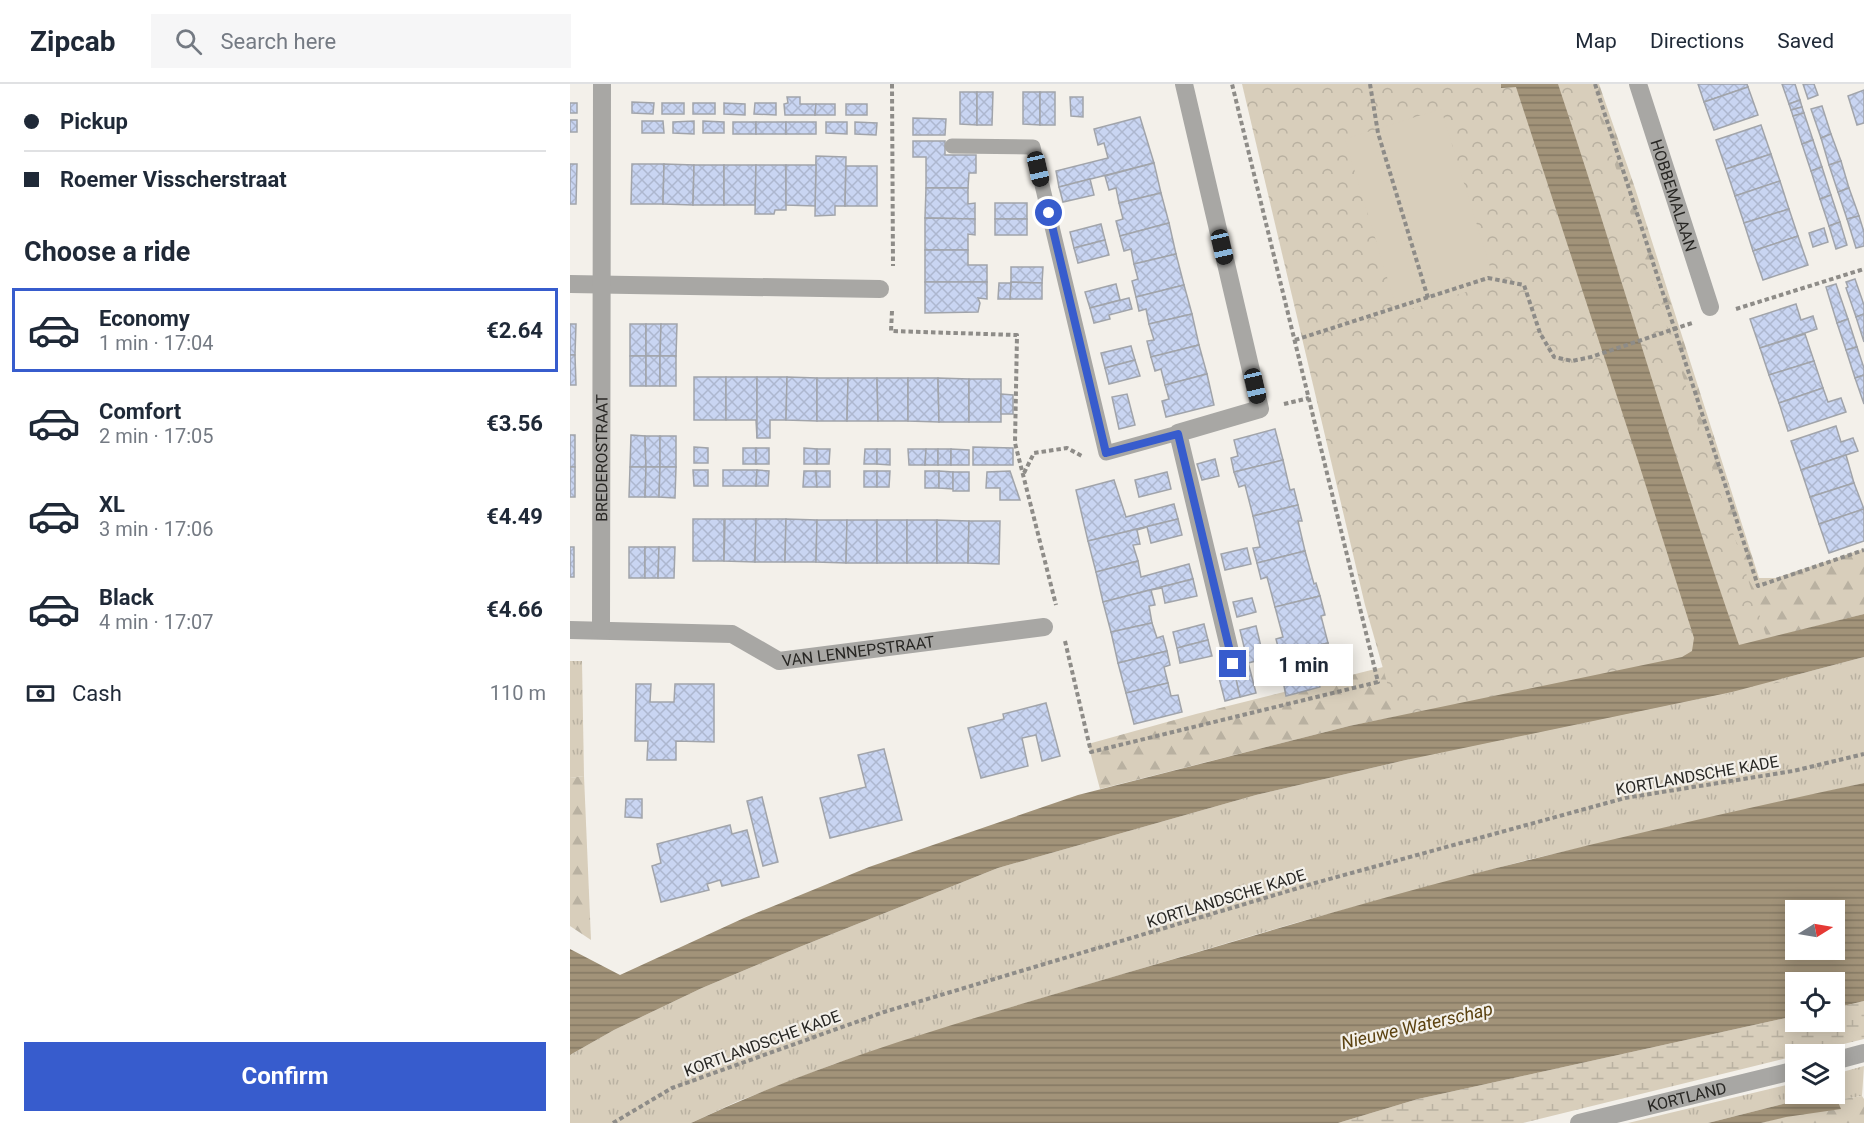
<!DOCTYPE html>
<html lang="en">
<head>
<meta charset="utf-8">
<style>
  body { margin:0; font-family:Roboto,sans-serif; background:#f6f6f7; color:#1f2937; height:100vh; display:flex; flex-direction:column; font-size:22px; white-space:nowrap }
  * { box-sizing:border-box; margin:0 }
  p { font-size:20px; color:#747a83 }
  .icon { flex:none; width:33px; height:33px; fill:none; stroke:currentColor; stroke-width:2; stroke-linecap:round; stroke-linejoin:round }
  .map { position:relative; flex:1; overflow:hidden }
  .panel { display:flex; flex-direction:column; background:#fff; width:570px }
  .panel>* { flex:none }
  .banner { display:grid; align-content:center; height:132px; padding:0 24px; background:#fff }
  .needle { width:39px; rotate:79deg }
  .tools { position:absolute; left:1215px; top:816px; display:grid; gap:12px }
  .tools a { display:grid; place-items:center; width:60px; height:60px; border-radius:0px; background:#fff; box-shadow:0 3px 15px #0003; font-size:30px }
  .end { position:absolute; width:27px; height:27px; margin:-14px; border:8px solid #375ccd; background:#fff; box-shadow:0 0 0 3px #fff }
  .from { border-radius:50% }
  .bubble { position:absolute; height:42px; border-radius:0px; background:#fff; box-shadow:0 3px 15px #0003; font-size:20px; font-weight:700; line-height:42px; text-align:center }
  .car { position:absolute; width:18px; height:36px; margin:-18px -9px; border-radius:8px; box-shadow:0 0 4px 2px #0007; background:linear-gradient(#222 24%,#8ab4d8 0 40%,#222 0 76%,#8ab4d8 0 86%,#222 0) }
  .banner b { display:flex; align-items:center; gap:21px; height:57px; font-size:22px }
  .banner b+b { border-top:2px solid #e0e1e3 }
  .banner i { width:15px; height:15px; background:#1f2937 }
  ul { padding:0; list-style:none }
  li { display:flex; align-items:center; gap:18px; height:84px; margin:0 12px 9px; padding:0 12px; border:3px solid transparent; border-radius:0px }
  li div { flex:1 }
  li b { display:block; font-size:22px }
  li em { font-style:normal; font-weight:700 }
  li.on { border-color:#375ccd }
  li>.icon { width:54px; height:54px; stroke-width:1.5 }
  h2 { padding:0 24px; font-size:27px; line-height:72px }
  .pay { display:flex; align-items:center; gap:15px; height:66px; padding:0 24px; font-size:22px }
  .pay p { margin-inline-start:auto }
  .cta { display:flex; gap:12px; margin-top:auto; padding:12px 24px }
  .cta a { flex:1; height:69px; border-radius:0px; background:#375ccd; color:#fff; font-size:24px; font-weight:700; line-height:69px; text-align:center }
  header { display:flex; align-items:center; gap:36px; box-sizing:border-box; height:84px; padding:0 30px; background:#fff; border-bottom:2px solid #e0e1e3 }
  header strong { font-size:28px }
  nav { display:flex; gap:33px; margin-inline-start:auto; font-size:21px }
  .search { width:420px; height:54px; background:#f6f6f7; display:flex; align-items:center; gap:15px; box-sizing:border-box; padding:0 21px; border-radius:0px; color:#747a83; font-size:22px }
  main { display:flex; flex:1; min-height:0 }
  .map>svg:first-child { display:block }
</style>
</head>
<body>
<header>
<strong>Zipcab</strong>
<div class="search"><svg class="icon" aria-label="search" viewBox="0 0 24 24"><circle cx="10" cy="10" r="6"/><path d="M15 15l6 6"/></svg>Search here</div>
<nav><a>Map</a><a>Directions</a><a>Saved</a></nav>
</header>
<main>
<section class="panel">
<div class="banner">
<b><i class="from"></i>Pickup</b>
<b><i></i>Roemer Visscherstraat</b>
</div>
<h2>Choose a ride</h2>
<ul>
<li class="on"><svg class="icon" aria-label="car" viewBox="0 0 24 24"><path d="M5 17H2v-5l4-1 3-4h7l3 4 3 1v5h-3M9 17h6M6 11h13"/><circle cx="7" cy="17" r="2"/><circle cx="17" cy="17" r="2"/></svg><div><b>Economy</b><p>1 min · 17:04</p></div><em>€2.64</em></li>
<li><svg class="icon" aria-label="car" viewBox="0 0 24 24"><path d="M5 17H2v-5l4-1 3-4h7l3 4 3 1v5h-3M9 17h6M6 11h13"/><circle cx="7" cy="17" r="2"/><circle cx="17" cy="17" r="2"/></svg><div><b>Comfort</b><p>2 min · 17:05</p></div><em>€3.56</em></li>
<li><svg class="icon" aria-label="car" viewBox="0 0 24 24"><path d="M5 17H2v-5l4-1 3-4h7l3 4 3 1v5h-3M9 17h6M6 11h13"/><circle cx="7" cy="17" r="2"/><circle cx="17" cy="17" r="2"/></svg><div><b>XL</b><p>3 min · 17:06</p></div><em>€4.49</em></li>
<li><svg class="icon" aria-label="car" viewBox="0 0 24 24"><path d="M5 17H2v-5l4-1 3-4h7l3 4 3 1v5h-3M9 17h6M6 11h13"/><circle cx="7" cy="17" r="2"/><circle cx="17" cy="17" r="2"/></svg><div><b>Black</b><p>4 min · 17:07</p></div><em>€4.66</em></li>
</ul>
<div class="pay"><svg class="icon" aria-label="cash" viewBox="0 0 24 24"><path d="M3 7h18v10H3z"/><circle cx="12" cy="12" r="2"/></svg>Cash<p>110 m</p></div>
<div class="cta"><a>Confirm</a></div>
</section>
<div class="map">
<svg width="1294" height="1039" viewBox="0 0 1294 1039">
  <defs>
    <pattern id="grass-tufts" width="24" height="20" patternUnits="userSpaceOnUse" patternTransform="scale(1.5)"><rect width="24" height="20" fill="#d8cebb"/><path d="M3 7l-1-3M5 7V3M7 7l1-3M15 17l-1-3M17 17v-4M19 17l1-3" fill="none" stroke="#b9b1a1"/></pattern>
    <pattern id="forest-firs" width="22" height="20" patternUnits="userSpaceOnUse" patternTransform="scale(1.5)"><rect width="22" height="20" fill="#d8cebb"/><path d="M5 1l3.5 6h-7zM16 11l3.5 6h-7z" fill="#b9b1a1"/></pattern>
    <pattern id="wetland-marsh" width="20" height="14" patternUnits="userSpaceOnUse" patternTransform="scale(1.5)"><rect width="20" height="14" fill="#d8cebb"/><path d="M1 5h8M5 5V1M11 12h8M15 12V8" fill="none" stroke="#b9b1a1"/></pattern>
    <pattern id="park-crowns" width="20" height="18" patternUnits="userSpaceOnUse" patternTransform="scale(1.5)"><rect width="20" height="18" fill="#d8cebb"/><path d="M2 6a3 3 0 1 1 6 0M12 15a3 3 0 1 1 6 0" fill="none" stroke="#b9b1a1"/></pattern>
    <pattern id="water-rules" width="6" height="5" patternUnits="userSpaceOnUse" patternTransform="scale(1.5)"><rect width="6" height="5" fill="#a29379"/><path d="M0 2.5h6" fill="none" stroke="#847863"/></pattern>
    <pattern id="building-cross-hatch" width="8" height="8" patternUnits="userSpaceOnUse" patternTransform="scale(1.5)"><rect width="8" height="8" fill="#c9d5f2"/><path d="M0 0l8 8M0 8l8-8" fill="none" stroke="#adb7cf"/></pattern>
  </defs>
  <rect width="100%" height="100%" fill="#f3f0ea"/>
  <!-- grass -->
  <g fill="url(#grass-tufts)">
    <path d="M1294 573V699L957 776 725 839 445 922 264 980 166 1018 121 1039H0V971L44 946 132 904 232 862 428 784 686 711 836 676 1162 608Z"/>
    <path d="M0 577H12L14 692 0 694Z"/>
    <path d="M1294 982 1292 1012 1266 1016 1252 1010 1138 1039H1058L1225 999 1226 1010H1264L1265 990Z"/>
  </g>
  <!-- forest -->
  <g fill="url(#forest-firs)">
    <path d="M988 0H1029L1065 104 1189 494H1206L1294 465V530L1169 562Z"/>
    <path d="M821 581 834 631 779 642 530 705 518 660 626 630Z"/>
    <path d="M14 692 21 856 0 842V694Z"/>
    <path d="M1292 1012 1294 1015V1039H1191L1268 1018 1266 1016Z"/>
  </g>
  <!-- wetland -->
  <path fill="url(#wetland-marsh)" d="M1294 917V955L953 1039H768L848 1015 1225 932 1226 938H1264L1265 924Z"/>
  <!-- park -->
  <path fill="url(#park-crowns)" d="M672 0H1019L1211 598 839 676 795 521Z"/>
  <!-- pitch -->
  <path fill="#d8cebb" d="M871 25 925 199 828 229 775 55Z"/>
  <!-- water -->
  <g fill="url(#water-rules)" fill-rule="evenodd">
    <path d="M931 0H988C1050 186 1104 376 1169 561L1294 530V573L1162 608 836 676 686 711 428 784 232 862 132 904 44 946 0 971V865L50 891 174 834 299 783 508 711 779 642 1112 573 1122 567 1124 554 1069 380 946 3 931 4Z"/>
    <path d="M1294 699V917L1265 924 1264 898H1226L1225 932 848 1015 768 1039H121C260 973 409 933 556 889 690 850 823 809 959 776 1070 748 1182 723 1294 699ZM1264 826V866H1226V826Z"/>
    <path d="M1252 1010 1268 1018 1271 1025 1216 1033 1191 1039H1138Z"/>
  </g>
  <!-- building -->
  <g fill="url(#building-cross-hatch)" stroke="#a1a4aa" stroke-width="1.5">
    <path d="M1128 0H1177L1178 3 1134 18Z"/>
    <path d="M1212 0H1225L1230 16 1219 20Z"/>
    <path d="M1233 0H1244L1248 11 1238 15Z"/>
    <path d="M1178 3 1188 31 1144 46 1134 18Z"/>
    <path d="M1294 6V39L1287 41 1278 12Z"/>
    <path d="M390 8H407V41L390 40Z"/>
    <path d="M407 8H423L422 41H407Z"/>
    <path d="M453 8H470V41L453 40Z"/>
    <rect x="470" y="8" width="15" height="33"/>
    <path d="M217 13H230V20H246L245 31H215L214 20 218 19Z"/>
    <path d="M500 13H513V33L501 32Z"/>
    <path d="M1230 16 1232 23 1221 26 1219 20Z"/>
    <path d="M62 18 84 19 83 30 62 29Z"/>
    <rect x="0" y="19" width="7" height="10"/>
    <rect x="92" y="19" width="22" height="11"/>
    <rect x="123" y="19" width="22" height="11"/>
    <path d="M154 19 175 20V31L154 30Z"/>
    <path d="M185 19H206V31L184 30Z"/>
    <path d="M246 20H265V31H245Z"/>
    <rect x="276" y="20" width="21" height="11"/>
    <path d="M1252 22 1261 50 1251 54 1241 25Z"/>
    <path d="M1232 23 1234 29 1223 32 1221 26Z"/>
    <path d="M1234 29 1243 56 1232 60 1223 32Z"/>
    <path d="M570 33 584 79 489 103 486 87 538 74 534 59 528 61 524 45Z"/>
    <path d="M343 34 376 35 375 51H343Z"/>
    <rect x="0" y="36" width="7" height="12"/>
    <path d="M72 37H93L94 49H72Z"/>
    <path d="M124 37V50L103 49V38Z"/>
    <path d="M133 37 154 38V49H133Z"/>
    <rect x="163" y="38" width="23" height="12"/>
    <rect x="186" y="38" width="30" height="12"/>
    <rect x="216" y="38" width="30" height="12"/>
    <path d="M256 38H277V50L256 49Z"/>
    <path d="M285 38 307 39 306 51 285 50Z"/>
    <path d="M1191 41 1201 70 1156 85 1146 56Z"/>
    <path d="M1261 50 1271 77 1259 81 1251 54Z"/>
    <path d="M1243 56 1252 83 1241 87 1232 60Z"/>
    <path d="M343 57H375V71H406V89H399L398 104H356V73H343Z"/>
    <path d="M1201 70 1210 97 1165 112 1156 85Z"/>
    <path d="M246 72 276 73 275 122H265V131L245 132Z"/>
    <path d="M1271 77 1279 104 1268 108 1259 81Z"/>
    <path d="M584 79 591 109 549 119 546 104 539 106 535 92Z"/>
    <path d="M0 80H7L6 120H0Z"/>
    <path d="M62 80H94L93 120H61Z"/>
    <path d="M94 80 124 81 123 121 93 120Z"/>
    <path d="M124 81H154V121H123Z"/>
    <path d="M154 81H186L185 121H154Z"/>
    <path d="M186 81H216V126H205L204 130H185Z"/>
    <path d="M216 81H246L245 122 216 121Z"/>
    <path d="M276 82H307V122H275Z"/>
    <path d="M1252 83 1261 111 1250 115 1241 87Z"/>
    <path d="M520 95 524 111 493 118 489 103Z"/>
    <path d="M1210 97 1219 125 1174 139 1165 112Z"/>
    <path d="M356 104H398V120L405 119V135L355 134Z"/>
    <path d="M1279 104 1289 132 1277 135 1268 108Z"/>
    <path d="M591 109 599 139 550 152 546 137 553 135 549 119Z"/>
    <path d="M1261 111 1270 138 1259 142 1250 115Z"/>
    <rect x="425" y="119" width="32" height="16"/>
    <path d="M1219 125 1228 152 1183 167 1174 139Z"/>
    <path d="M1289 132 1294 148V162L1286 164 1277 135Z"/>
    <path d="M355 134 405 135V151L398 150V166H355Z"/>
    <rect x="425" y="135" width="32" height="16"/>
    <path d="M1270 138 1277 161 1266 165 1259 142Z"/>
    <path d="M599 139 606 170 564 180 561 165 554 167 550 152Z"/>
    <path d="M531 140 535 156 504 164 500 148Z"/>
    <path d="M1254 144 1258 158 1243 163 1239 149Z"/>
    <path d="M1228 152 1238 181 1193 196 1183 167Z"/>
    <path d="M535 156 539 171 508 179 504 164Z"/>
    <path d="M355 166H398V181H417V198H355Z"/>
    <path d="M606 170 614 201 566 213 562 197 568 195 564 180Z"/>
    <path d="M441 183H473L472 199 441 198Z"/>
    <path d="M1285 195 1294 221V230L1286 233 1276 204 1278 203 1276 198Z"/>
    <path d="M355 198H417V215L408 214 410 219 408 228 355 229Z"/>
    <path d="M441 198 472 199V215H440Z"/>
    <path d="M429 199H441L440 215H428Z"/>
    <path d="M546 200 550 216 520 224 515 208Z"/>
    <path d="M1266 200 1278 235 1267 239 1256 203Z"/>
    <path d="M614 201 622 230 579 240 576 225 569 227 566 213Z"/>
    <path d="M559 214 562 225 539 231 540 235 524 239 520 224Z"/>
    <path d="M1226 220 1231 236 1243 232 1247 245 1190 264 1180 235Z"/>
    <path d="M622 230 629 261 581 273 577 257 584 256 579 240Z"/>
    <path d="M1294 230V258L1286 233Z"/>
    <path d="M1278 235 1287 263 1276 266 1267 239Z"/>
    <path d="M0 240H6L5 271H0Z"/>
    <rect x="60" y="240" width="16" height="32"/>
    <path d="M76 240H91L90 272H76Z"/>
    <path d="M91 240H107L106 272H90Z"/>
    <path d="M1235 250 1244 277 1199 291 1190 264Z"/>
    <path d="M629 261 637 290 595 301 591 285 585 287 581 273Z"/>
    <path d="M561 262 565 276 535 284 531 269Z"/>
    <path d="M1287 263 1294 284V291L1285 294 1276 266Z"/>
    <path d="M0 271H5L6 301H0Z"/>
    <rect x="60" y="272" width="16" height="30"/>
    <rect x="76" y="272" width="14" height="30"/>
    <rect x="90" y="272" width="16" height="30"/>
    <path d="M565 276 570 292 539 300 535 284Z"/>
    <path d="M1244 277 1253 304 1209 319 1199 291Z"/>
    <path d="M637 290 644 321 596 333 592 317 599 315 595 301Z"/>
    <path d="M1294 291V320L1285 294Z"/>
    <rect x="124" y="293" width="32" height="43"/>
    <path d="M156 293H187V354L186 336H156Z"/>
    <path d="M187 293H217L216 336H200V354H187Z"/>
    <path d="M217 293 247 294V337L216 336Z"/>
    <path d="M247 294H278L277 337H247Z"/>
    <path d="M278 294H307L308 337H277Z"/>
    <path d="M307 294H338V337H308Z"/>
    <path d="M338 294H368L369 338 338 337Z"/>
    <path d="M368 294 399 295V338H369Z"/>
    <rect x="399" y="295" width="32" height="43"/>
    <path d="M1253 304 1258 318 1271 314 1276 328 1218 347 1209 319Z"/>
    <path d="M431 310 443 311V330H431Z"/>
    <path d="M557 310 565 341 549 345 542 313Z"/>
    <path d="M1266 342 1271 358 1283 354 1288 367 1231 386 1221 357Z"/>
    <path d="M705 345 713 376 664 388 661 374 668 372 664 356Z"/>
    <rect x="0" y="351" width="5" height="32"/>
    <path d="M61 351 75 352 76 383H60Z"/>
    <path d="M75 352H90V383H76Z"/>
    <rect x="90" y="352" width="16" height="31"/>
    <path d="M124 363 138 364V379H124Z"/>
    <path d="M403 363 443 364V381H403Z"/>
    <rect x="173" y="364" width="13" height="16"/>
    <rect x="186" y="364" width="13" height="16"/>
    <path d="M234 364 247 365V380H234Z"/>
    <path d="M247 365H260L259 380H247Z"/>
    <path d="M295 365H307V380H294Z"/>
    <path d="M307 365H320V381L307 380Z"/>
    <path d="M338 365H356L355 381H339Z"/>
    <path d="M356 365H368V381H355Z"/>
    <rect x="368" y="365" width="13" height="16"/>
    <path d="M381 365 399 366V381H381Z"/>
    <path d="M1276 371 1284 399 1240 413 1231 386Z"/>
    <path d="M645 375 649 392 632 396 627 380Z"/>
    <path d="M713 376 720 406 724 405 728 421 683 432 675 401 669 403 664 388Z"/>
    <rect x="0" y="383" width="5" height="30"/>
    <path d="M60 383H76L75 413H59Z"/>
    <path d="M76 383H90L89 413H75Z"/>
    <path d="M90 383H106L105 414 89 413Z"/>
    <path d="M123 386H138V402H124Z"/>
    <path d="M153 386H187L186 402H153Z"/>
    <path d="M187 386 199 387 198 402H186Z"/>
    <path d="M234 387H246L247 403H233Z"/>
    <path d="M246 387H260V403H247Z"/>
    <rect x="294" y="387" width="13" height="16"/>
    <path d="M307 387H320L319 403H307Z"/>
    <rect x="355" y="387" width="14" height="17"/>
    <path d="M369 387 383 388V405L369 404Z"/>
    <path d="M440 387 450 416H430V404H416L417 388Z"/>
    <rect x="383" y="388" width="16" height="19"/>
    <path d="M597 388 601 405 569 413 565 396Z"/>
    <path d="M544 396 556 433 604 420 608 435 518 457 506 406Z"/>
    <path d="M1284 399 1294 425 1249 440 1240 413Z"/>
    <path d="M728 421 732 437H728L735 467 687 479 683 464 690 463 683 432Z"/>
    <path d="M1294 425V457L1259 469 1249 440Z"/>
    <rect x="123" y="435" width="31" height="42"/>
    <path d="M155 435H186L185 478 154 477Z"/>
    <path d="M186 435H216L215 478H185Z"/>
    <path d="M216 435 247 436 246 478H215Z"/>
    <path d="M608 435 612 451 581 459 577 443 567 446 570 460 563 461 568 477 526 488 518 457Z"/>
    <path d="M247 436H277L276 479 246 478Z"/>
    <path d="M277 436H307V479H276Z"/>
    <rect x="307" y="436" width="30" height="43"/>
    <rect x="337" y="436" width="30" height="43"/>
    <path d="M367 436 399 437 398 479H367Z"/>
    <path d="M399 437H430L429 480 398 479Z"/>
    <rect x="0" y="463" width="4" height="30"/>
    <rect x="59" y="463" width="16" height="31"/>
    <path d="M75 463H89L88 494H75Z"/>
    <path d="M89 463H105L104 494H88Z"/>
    <path d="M677 464 681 480 655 486 651 470Z"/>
    <path d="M735 467 744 500 746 499 750 512 705 523 697 493 691 495 687 479Z"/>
    <path d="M568 477 571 493 619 480 623 495 533 518 526 488Z"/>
    <path d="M623 495 627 512 595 519 592 504 581 506 585 521 579 522 582 539 541 548 533 518Z"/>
    <path d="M750 512 755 531 751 532 758 559 710 571 706 555 713 553 705 523Z"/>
    <path d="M682 514 686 528 667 533 663 518Z"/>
    <path d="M582 539 587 554 593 552 597 567 548 579 541 548Z"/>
    <path d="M634 540 638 556 607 564 603 548Z"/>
    <path d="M686 542 694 575 678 579 670 546Z"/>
    <path d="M638 556 642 572 610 579 607 564Z"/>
    <path d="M758 559 765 589 748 594 750 603 716 612 714 602 724 600 720 584 714 586 710 571Z"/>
    <path d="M597 567 600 581 594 583 598 599 556 609 548 579Z"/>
    <path d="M678 578 686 609 670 613 663 582Z"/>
    <path d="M663 582 670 613 655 617 647 586Z"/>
    <path d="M598 599 601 612 608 611 612 628 564 640 556 609Z"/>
    <path d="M66 600H81L80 618H104L105 600H144V658L106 657V676H77L78 657H65Z"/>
    <path d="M476 619 490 672 472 677 466 651 452 654 458 682 411 694 398 644 434 635 433 630Z"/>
    <path d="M314 665 332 736 260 754 250 714 296 703 288 671Z"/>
    <path d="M192 713 208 778 193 782 177 717Z"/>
    <path d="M56 715H72V734L55 733Z"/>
    <path d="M160 741 162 750 177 746 189 793 152 802 150 796 137 800 139 806 91 818 82 782 91 779 87 760Z"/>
  </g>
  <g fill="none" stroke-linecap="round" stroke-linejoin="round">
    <!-- path -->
    <g stroke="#8e8c88" stroke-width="4" stroke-dasharray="4.5 3" stroke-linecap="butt">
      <path d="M322 0 323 182"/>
      <path d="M800 0 808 49 858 214"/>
      <path d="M1025 0 1188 502 1294 466"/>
      <path d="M1166 225 1294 185"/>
      <path d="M322 227 321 247 447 251 445 359 486 521"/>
      <path d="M725 256 918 194 954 201 970 249 984 273 1002 277 1021 273 1122 239"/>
      <path d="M714 320 739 314"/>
      <path d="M454 389 464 369 497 364 512 372"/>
      <path d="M495 557 521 668 808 598 662 0"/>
      <path d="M43 1039 102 1004 314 928 745 799 1055 714 1223 687 1294 670"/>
    </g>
    <!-- lane -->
    <path stroke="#a8a7a4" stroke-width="15" d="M382 62 463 63 536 369 608 349"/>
    <!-- street -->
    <g stroke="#a8a7a4" stroke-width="18">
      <path d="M614 0 690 325 608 349 663 580"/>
      <path id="s1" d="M1068 0 1140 223"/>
      <path d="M0 200 310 205"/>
      <path id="s2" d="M0 546 162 550 209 577 474 543"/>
      <path id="s3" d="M31 546 32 0"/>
      <path d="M1264 977 1294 969"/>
      <path id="s4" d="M1009 1039 1226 986"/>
    </g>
  </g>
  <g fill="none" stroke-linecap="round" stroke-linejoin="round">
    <!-- route -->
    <path stroke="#375ccd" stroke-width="8" d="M479 129 536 369 608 350 663 580"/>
  </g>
  <g text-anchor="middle" stroke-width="4.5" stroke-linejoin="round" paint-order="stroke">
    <!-- street labels -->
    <g font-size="16" fill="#282724" stroke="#f3f0ea">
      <text dy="6" stroke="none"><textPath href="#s1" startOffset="117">HOBBEMALAAN</textPath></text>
      <text dy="6" stroke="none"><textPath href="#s3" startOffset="172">BREDEROSTRAAT</textPath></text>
      <text dy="6" stroke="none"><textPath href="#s2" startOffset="296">VAN LENNEPSTRAAT</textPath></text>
      <text transform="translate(1127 691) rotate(-10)" y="6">KORTLANDSCHE KADE</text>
      <text transform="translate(656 814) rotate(-17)" y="6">KORTLANDSCHE KADE</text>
      <text transform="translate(192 959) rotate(-20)" y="6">KORTLANDSCHE KADE</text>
      <text dy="6" stroke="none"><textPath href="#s4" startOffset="111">KORTLAND</textPath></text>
    </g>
    <!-- water labels -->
    <g font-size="18" font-style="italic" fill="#5b4211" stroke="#f3f0ea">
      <text transform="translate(847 942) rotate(-13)" y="6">Nieuwe Waterschap</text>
    </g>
  </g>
</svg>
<div class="tools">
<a><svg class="needle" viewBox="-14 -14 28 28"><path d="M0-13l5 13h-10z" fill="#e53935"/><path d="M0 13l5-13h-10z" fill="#747a83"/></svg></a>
<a><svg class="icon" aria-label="locate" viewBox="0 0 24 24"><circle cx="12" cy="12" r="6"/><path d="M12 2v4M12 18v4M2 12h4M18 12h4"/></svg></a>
<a><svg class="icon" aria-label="layers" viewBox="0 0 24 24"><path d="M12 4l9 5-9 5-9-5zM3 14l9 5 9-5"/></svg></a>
</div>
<i class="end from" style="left:479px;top:129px"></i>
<i class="end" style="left:663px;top:580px"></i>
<div class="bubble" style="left:684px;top:560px;width:99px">1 min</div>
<i class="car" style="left:468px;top:85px;rotate:167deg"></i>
<i class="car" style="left:652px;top:163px;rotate:167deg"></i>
<i class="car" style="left:685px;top:302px;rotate:167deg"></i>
</div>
</main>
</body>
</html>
